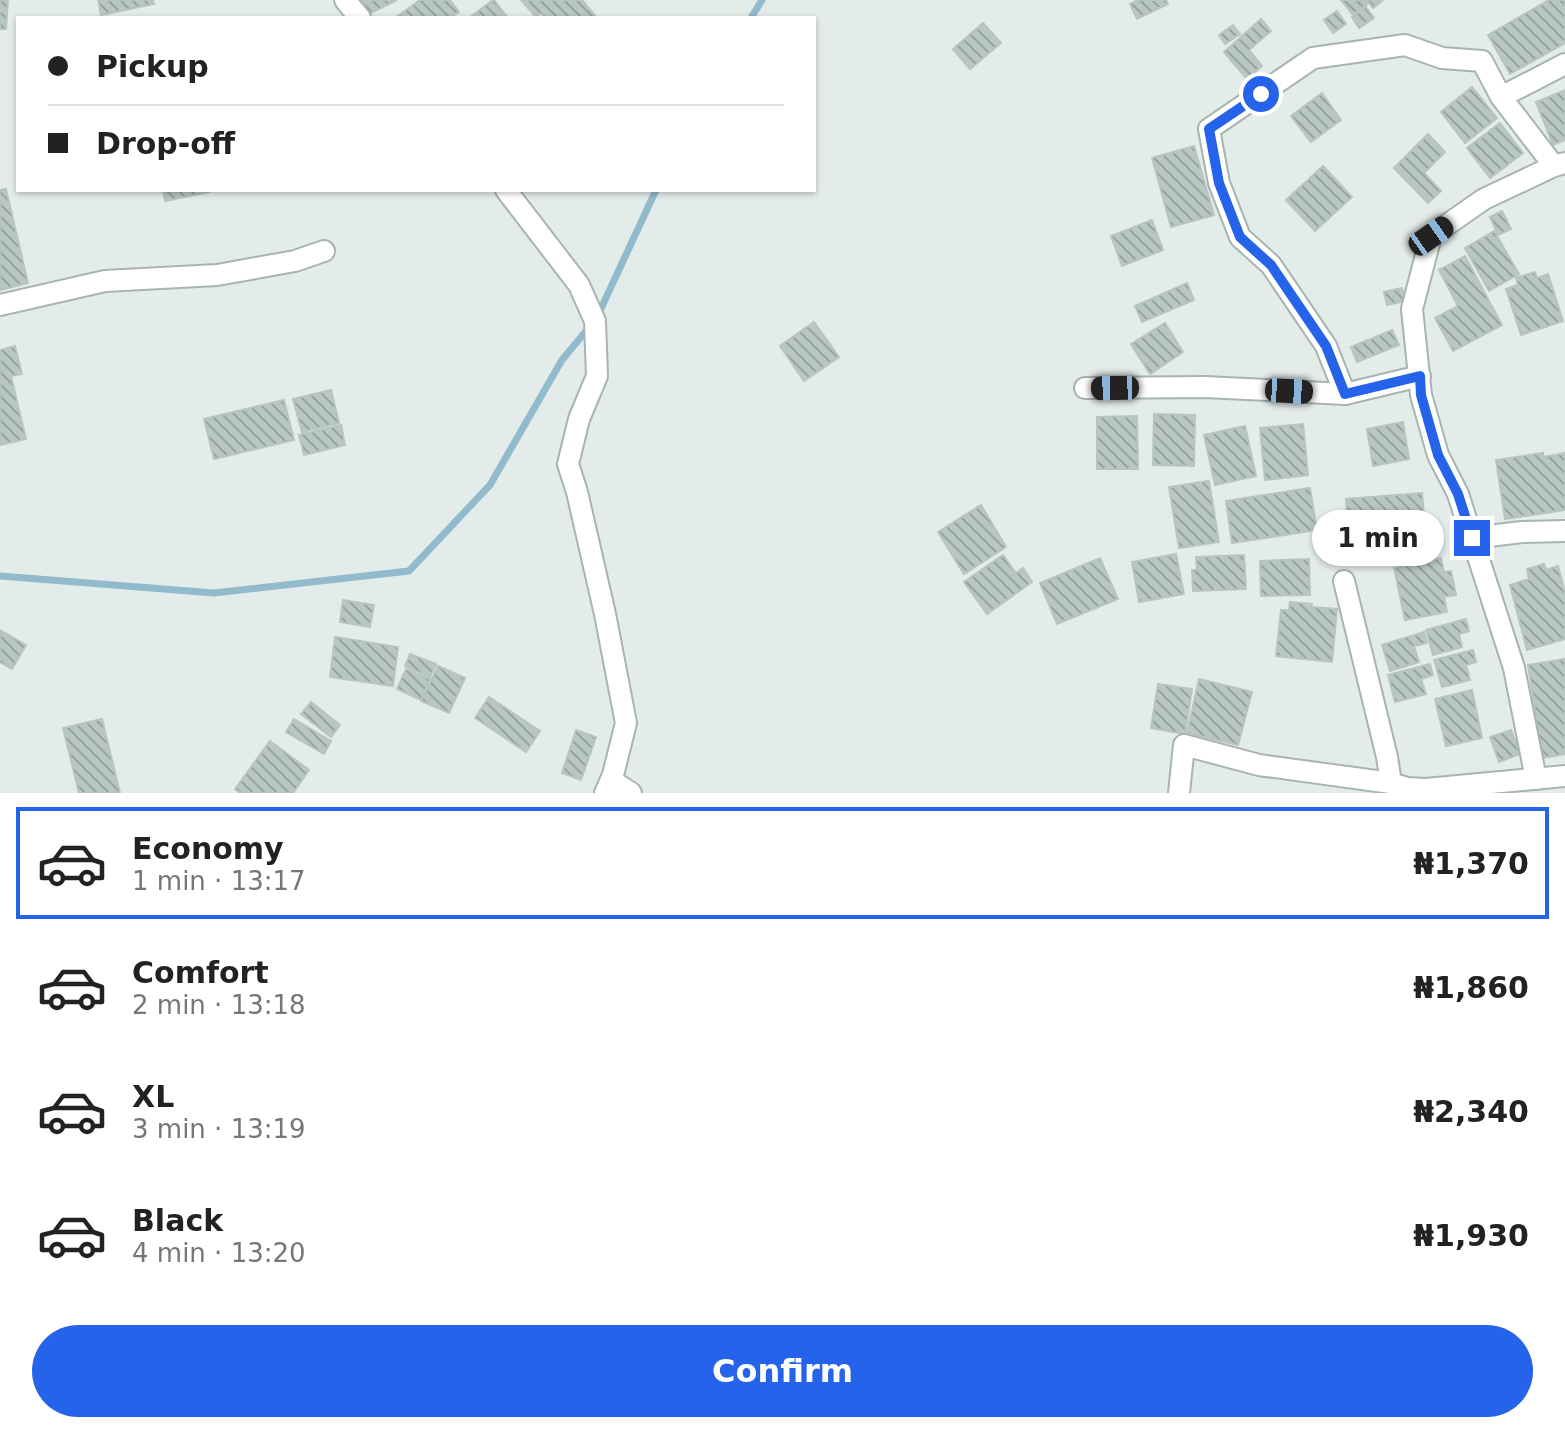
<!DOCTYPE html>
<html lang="en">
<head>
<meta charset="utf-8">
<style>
  body { margin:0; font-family:"DejaVu Sans",sans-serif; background:#f2f2f2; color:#222; height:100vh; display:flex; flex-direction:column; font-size:30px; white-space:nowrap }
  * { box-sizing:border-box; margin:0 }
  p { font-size:26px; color:#767676 }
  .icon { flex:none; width:44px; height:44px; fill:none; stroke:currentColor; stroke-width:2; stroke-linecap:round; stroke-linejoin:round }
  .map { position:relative; height:793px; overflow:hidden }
  .panel { display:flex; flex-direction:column; background:#fff; flex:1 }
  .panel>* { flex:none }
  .hud { position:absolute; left:16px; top:16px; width:800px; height:176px; border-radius:0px; box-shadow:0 2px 6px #0004; display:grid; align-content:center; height:176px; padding:0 32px; background:#fff }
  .end { position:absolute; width:36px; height:36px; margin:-18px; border:10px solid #2563eb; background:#fff; box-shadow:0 0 0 4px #fff }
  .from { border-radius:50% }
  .bubble { position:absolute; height:56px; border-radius:28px; background:#fff; box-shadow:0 2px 6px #0004; font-size:26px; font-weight:600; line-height:56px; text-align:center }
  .car { position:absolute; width:24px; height:48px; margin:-24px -12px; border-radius:10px; box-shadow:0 0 6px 2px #0007; background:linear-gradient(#222 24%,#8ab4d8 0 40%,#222 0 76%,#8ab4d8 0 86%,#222 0) }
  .hud b { display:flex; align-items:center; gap:28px; height:76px; font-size:30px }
  .hud b+b { border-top:2px solid #e0e0e0 }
  .hud i { width:20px; height:20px; background:#222 }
  ul { padding:14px 0 0; list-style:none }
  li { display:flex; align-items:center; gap:24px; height:112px; margin:0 16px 12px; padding:0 16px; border:4px solid transparent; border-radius:0px }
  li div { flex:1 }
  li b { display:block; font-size:30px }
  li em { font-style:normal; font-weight:600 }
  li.current { border-color:#2563eb }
  li>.icon { width:72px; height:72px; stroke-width:1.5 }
  .primary-button { display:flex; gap:16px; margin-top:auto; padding:16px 32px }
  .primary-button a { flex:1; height:92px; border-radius:48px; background:#2563eb; color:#fff; font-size:32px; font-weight:600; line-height:92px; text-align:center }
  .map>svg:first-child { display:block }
</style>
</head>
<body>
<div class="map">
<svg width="1565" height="793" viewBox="0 0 1565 793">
  <defs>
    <pattern id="building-back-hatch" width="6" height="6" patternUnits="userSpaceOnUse" patternTransform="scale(2)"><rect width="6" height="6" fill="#b9c7c3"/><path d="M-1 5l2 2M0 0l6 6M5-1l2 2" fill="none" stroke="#96a39f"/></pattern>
  </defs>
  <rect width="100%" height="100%" fill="#e4ecea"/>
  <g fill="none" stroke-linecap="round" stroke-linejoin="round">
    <!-- stream -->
    <g stroke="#91bacc" stroke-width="7">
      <path d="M751 18 762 0"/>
      <path d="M598 315 656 190"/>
      <path d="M0 576 214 593 409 571 490 485 562 360 591 325"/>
    </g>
  </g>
  <!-- building -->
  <g fill="url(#building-back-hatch)" stroke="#b7c5c1" stroke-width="2">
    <path d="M0 0H8L6 29H0Z"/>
    <path d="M98 0H153L154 4 101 15Z"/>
    <path d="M362 0H397L369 14Z"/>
    <path d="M420 0H450L459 12 450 18H395Z"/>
    <path d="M494 0 508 18H469L493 0Z"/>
    <path d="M521 0H582L597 18H545L541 13 536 17Z"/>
    <path d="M1138 0H1166L1168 4 1137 19 1130 4Z"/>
    <path d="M1341 0H1383L1373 8 1369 3 1353 15Z"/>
    <path d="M1549 0H1565V43L1510 74 1488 35Z"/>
    <path d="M1366 7 1374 18 1359 28 1352 17Z"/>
    <path d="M1337 11 1346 24 1333 33 1324 20Z"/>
    <path d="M1261 19 1271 31 1249 50 1262 66 1247 79 1224 52Z"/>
    <path d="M983 23 1001 43 970 69 953 49Z"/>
    <path d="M1233 25 1240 34 1225 44 1219 35Z"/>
    <path d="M1472 87 1497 118 1465 143 1441 112Z"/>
    <path d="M1565 90V140L1553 145 1536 102Z"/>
    <path d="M1322 93 1341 120 1311 142 1291 116Z"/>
    <path d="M1500 123 1523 153 1490 178 1467 148Z"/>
    <path d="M1428 134 1445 152 1424 173 1441 191 1428 203 1394 168Z"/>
    <path d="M1194 146 1214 215 1171 227 1152 158Z"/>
    <path d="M1323 166 1352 197 1315 231 1286 200Z"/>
    <path d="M6 189 28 283 0 290V190Z"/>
    <path d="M163 190H210V192L165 201Z"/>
    <path d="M1502 211 1511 229 1498 235 1490 217Z"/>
    <path d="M1152 220 1163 250 1122 266 1111 236Z"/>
    <path d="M1494 231 1519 274 1489 291 1465 248Z"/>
    <path d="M1465 256 1502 325 1453 351 1435 318 1458 306 1439 270Z"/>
    <path d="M1535 272 1537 278 1548 274 1563 321 1521 335 1506 289 1518 285 1516 278Z"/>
    <path d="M1187 283 1194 300 1142 322 1135 306Z"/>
    <path d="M1402 288 1405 301 1387 305 1384 292Z"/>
    <path d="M814 322 839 357 804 381 780 346Z"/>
    <path d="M1165 323 1183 352 1150 374 1131 344Z"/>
    <path d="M1392 330 1399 345 1357 362 1351 347Z"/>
    <path d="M15 346 22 374 11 376 26 439 0 445V350Z"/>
    <path d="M331 390 339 423 302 432 293 399Z"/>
    <path d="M284 400 294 440 214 459 204 419Z"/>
    <path d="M1154 414 1195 415 1194 466 1153 465Z"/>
    <path d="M1137 416 1138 469H1097V417Z"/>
    <path d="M1403 422 1409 459 1373 466 1367 429Z"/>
    <path d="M1303 424 1308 475 1265 480 1260 428Z"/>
    <path d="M341 425 345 445 304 455 299 435Z"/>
    <path d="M1245 426 1256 476 1215 485 1204 435Z"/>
    <path d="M1543 453V457L1565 453V510L1505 519 1496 460Z"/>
    <path d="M1209 481 1219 542 1179 548 1169 487Z"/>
    <path d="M1310 488 1317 530 1232 543 1226 501Z"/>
    <path d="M1422 493 1426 540 1349 545 1346 499Z"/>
    <path d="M981 505 1006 547 964 574 938 532Z"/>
    <path d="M1176 554 1184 594 1139 602 1132 562Z"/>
    <path d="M1003 555 1016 573 1023 568 1032 582 987 614 964 582Z"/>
    <path d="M1244 555 1246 589 1193 591 1192 570H1197L1196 557Z"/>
    <path d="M1100 558 1118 599 1057 624 1040 583Z"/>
    <path d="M1441 558 1444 572 1451 571 1456 595 1444 597 1447 612 1405 620 1394 568Z"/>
    <path d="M1309 559 1310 595 1261 596 1260 561Z"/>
    <path d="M1544 564 1546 570 1558 566 1565 592V639L1527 650 1510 585 1529 579 1527 569Z"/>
    <path d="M343 600 374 605 370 627 340 622Z"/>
    <path d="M1290 602 1312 604 1311 607 1337 609 1332 662 1276 656 1281 610H1289Z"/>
    <path d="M1466 619 1469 631 1459 634 1462 647 1433 655 1426 630Z"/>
    <path d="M0 630 26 645 12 669 0 662Z"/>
    <path d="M1424 632 1427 643 1414 646 1419 662 1390 671 1382 645Z"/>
    <path d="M335 637 398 647 393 686 330 677Z"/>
    <path d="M1473 650 1476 662 1466 665 1470 680 1442 687 1434 660Z"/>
    <path d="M410 654 436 664 430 677 405 666Z"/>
    <path d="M1565 659V754L1542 758 1528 665Z"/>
    <path d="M1430 664 1433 675 1421 679 1426 694 1395 702 1388 675Z"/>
    <path d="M438 666 465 678 449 713 421 701Z"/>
    <path d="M406 669 430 679 421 700 397 689Z"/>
    <path d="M1199 679 1252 692 1238 745 1187 733Z"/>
    <path d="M1158 684 1192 689 1185 734 1151 728Z"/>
    <path d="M1472 690 1482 738 1446 746 1435 699Z"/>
    <path d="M489 697 540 731 526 752 475 718Z"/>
    <path d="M311 702 340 725 331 737 301 714Z"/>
    <path d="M102 719 120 793H79L63 728Z"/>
    <path d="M294 719 331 741 324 754 286 732Z"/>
    <path d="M576 730 596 737 581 780 562 773Z"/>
    <path d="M1511 730 1520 754 1499 762 1490 737Z"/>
    <path d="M270 741 309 770 293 793H240L235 789Z"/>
  </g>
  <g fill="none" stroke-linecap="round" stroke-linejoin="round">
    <defs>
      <g id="street">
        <path d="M345 0 360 18"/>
        <path d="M1565 163 1554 166 1484 199 1431 236 1412 309 1421 395 1438 455 1458 494 1472 538 1522 532 1565 531"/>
        <path d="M1554 166 1501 97 1565 64"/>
        <path d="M506 190 579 285 595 321 597 376 579 419 568 464 577 492 605 614 626 723 613 775 605 793"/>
        <path d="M0 305 105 281 217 275 295 261 324 251"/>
        <path d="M1085 388 1205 387 1345 394 1326 346 1271 265 1240 237 1219 183 1209 129 1313 58 1405 45 1442 58 1482 61 1501 97"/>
        <path d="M1345 394 1420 376"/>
        <path d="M1472 538 1514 668 1536 779"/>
        <path d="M1344 581 1387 757 1391 783 1407 788 1426 789 1565 776"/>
        <path d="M611 780 631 793"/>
        <path d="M1179 793 1184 745 1259 765 1391 783"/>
      </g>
    </defs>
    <!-- street casing -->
    <use href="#street" stroke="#a7b4b1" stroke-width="24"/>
    <!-- street -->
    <use href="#street" stroke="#fff" stroke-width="20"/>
  </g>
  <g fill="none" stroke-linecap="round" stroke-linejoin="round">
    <!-- route -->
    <path stroke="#2563eb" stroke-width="10" d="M1261 94 1209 129 1219 183 1240 237 1271 265 1326 346 1345 394 1420 376 1421 395 1438 455 1458 494 1472 538"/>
  </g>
</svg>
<i class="end from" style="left:1261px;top:94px"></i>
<i class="end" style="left:1472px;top:538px"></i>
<div class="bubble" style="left:1312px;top:510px;width:132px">1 min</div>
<i class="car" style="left:1431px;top:236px;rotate:55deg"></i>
<i class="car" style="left:1115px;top:388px;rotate:269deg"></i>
<i class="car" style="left:1289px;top:391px;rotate:93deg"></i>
<div class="hud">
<b><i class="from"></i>Pickup</b>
<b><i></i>Drop-off</b>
</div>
</div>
<section class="panel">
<ul>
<li class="current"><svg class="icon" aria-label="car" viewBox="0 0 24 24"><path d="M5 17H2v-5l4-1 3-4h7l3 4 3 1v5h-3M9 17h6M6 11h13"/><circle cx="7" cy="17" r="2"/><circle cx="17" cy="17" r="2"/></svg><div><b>Economy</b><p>1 min · 13:17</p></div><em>₦1,370</em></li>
<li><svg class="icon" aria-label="car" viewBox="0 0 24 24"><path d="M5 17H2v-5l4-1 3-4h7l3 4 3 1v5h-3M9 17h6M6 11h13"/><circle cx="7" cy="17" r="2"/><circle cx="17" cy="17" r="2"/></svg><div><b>Comfort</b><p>2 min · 13:18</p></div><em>₦1,860</em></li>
<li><svg class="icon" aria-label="car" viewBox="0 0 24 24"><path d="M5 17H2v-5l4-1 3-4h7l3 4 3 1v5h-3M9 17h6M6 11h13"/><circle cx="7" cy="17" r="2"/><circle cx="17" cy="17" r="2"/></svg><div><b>XL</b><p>3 min · 13:19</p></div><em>₦2,340</em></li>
<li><svg class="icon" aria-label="car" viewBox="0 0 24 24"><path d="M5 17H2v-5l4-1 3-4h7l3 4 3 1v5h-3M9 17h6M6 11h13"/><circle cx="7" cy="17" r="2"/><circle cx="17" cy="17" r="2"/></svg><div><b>Black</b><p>4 min · 13:20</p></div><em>₦1,930</em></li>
</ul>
<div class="primary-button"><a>Confirm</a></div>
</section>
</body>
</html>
